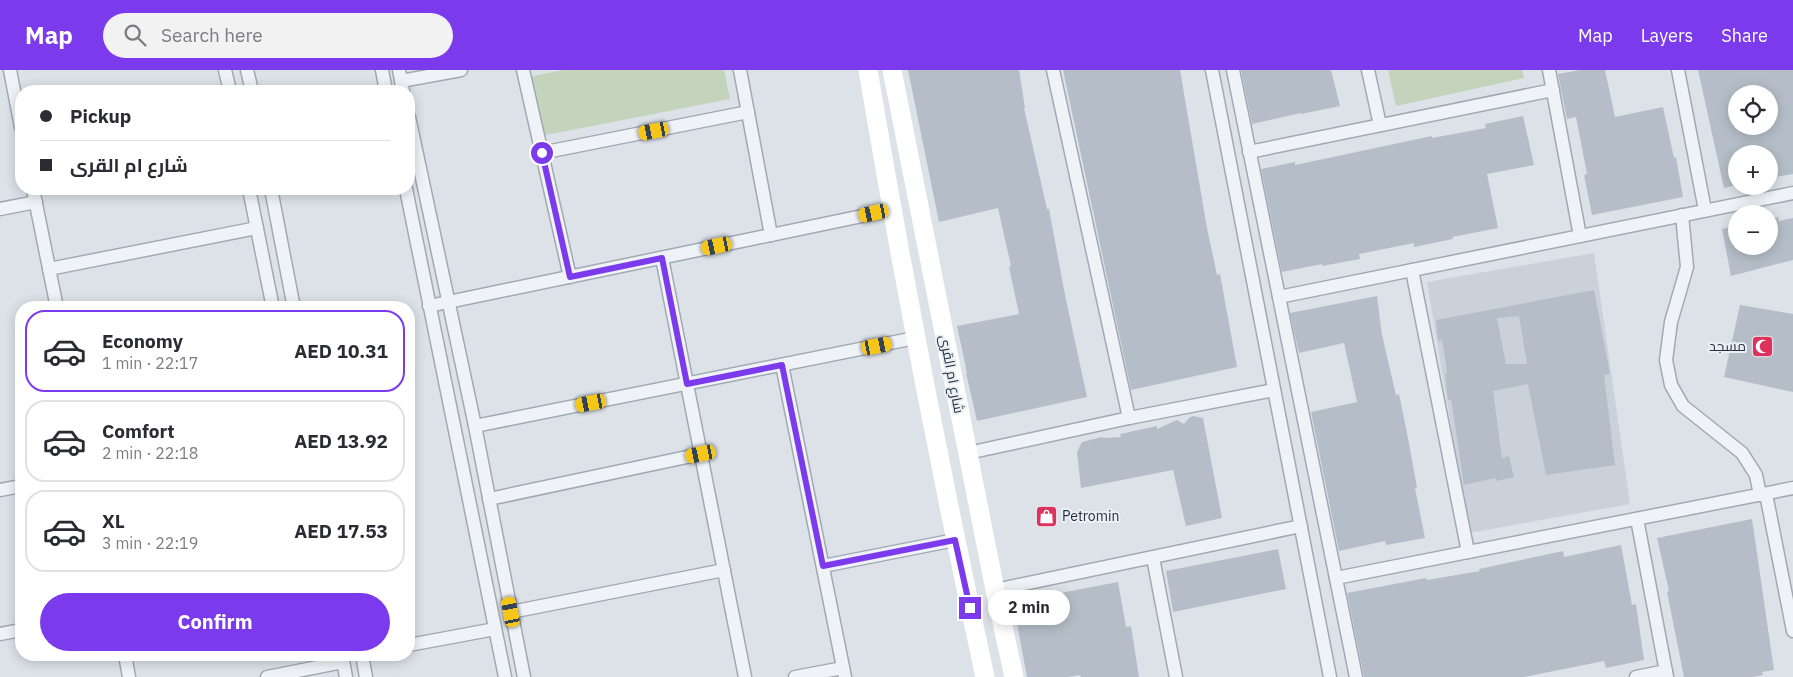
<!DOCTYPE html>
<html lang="en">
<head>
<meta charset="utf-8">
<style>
  body { margin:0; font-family:"IBM Plex Sans",Cairo,sans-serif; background:#f2f2f3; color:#2b2b33; height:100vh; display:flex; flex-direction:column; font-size:19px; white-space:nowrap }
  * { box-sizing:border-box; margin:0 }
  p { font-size:16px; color:#7c7c81 }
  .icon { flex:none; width:28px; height:28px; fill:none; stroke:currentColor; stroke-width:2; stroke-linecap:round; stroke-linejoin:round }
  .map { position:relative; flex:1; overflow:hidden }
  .panel { position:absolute; left:15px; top:231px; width:400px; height:360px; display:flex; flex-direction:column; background:#fff; border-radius:20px; box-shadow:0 2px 12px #0003 }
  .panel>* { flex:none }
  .top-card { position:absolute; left:15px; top:15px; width:400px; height:110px; border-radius:20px; box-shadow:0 2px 12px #0003; display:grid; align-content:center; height:110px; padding:0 25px; background:#fff }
  .buttons { position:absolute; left:1728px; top:15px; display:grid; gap:10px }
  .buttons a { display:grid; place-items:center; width:50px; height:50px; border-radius:50%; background:#fff; box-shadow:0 2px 12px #0003; font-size:25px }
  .end { position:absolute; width:22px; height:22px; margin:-11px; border:6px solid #7c3aed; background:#fff; box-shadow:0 0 0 2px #fff }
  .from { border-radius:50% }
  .bubble { position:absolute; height:35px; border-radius:18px; background:#fff; box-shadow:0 2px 12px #0003; font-size:16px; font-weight:700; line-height:35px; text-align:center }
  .car { position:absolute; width:15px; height:30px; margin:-15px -8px; border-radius:6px; box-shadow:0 0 4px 1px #0007; background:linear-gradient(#f5c518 24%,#345 0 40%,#f5c518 0 76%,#345 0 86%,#f5c518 0) }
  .top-card b { display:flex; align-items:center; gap:18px; height:48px; font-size:19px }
  .top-card b+b { border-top:1px solid #e1e1e2 }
  .top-card i { width:12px; height:12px; background:#2b2b33 }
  ul { padding:9px 0 0; list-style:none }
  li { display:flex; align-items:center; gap:15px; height:82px; margin:0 10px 8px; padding:0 15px; border:2px solid #e1e1e2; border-radius:20px }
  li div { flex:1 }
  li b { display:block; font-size:19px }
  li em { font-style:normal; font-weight:700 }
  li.active { border-color:#7c3aed }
  li>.icon { width:45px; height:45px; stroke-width:1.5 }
  .primary-button { display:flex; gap:10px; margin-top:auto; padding:10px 25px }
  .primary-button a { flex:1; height:58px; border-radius:30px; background:#7c3aed; color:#fff; font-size:20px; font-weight:700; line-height:58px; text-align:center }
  header { display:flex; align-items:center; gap:30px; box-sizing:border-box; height:70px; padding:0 25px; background:#7c3aed; color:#fff }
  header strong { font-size:24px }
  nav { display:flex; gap:28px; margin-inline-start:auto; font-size:18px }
  .search { width:350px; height:45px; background:#f2f2f3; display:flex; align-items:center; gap:12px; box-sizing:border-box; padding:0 18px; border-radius:28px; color:#7c7c81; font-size:19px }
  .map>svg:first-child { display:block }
</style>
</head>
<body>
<header>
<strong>Map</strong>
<div class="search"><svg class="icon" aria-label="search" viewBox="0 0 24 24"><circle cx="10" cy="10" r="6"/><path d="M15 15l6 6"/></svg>Search here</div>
<nav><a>Map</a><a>Layers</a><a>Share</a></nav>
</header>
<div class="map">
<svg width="1793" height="607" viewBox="0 0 1793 607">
  <rect width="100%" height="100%" fill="#dce2e8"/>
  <!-- built -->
  <path fill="#cad1da" d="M1594 183 1630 434 1469 463 1427 212Z"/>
  <!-- green -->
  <g fill="#c4d3bc">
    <path d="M563 0H724L730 29 541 66 528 7Z"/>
    <path d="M1388 0H1522L1524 8 1396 36Z"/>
  </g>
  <!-- building -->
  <g fill="#b5bec8" fill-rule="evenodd">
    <path d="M908 0H1019L1025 38H1024L1047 139H1049L1065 225 1087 327 977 351 966 303H967L957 256 1019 244 1009 197 1011 196 998 138 939 152Z"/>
    <path d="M1063 0H1180L1207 158 1217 205 1220 204 1237 297 1131 320Z"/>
    <path d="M1241 0H1331L1340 36 1301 44V43L1252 54Z"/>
    <path d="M1580 0H1605L1615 47 1663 37 1674 88 1676 87 1683 127 1592 145 1584 105 1587 104 1576 47 1567 49 1558 4Z"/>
    <path d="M1698 0H1793V104L1769 108V84H1736V115L1724 118ZM1736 24H1769V56H1736Z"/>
    <path d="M1523 46 1534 95 1487 104 1498 158 1452 167 1453 169 1414 177V173L1359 184 1360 189 1322 196V194L1282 202 1261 99 1295 92V95L1432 66V68L1486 58 1485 54Z"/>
    <path d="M1778 147 1779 151 1793 148V190L1731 206 1722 159 1736 156V176H1769V149Z"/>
    <path d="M1594 220 1610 304 1604 305 1615 395 1546 405 1528 314 1493 321 1502 388 1509 386 1514 407 1497 411 1495 408 1464 415 1451 329 1448 330 1445 304H1447L1446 293 1442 270 1438 271 1436 250ZM1519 246 1527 294H1506L1497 248Z"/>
    <path d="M1377 226 1382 265 1396 325 1399 324 1408 368 1417 418H1415L1425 468 1386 475 1385 471 1339 481 1311 342 1357 332 1344 273 1299 283 1290 243Z"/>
    <path d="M1740 235 1793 244V322L1724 307Z"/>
    <path d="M1193 346 1203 348 1222 448 1186 456 1173 400 1081 418 1077 382 1082 372 1102 367 1103 368 1121 367 1120 364 1157 356V359L1177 350 1184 354 1189 348Z"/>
    <path d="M1752 449 1774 600 1762 602 1763 605 1753 607H1684L1667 522 1669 521 1657 468Z"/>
    <path d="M1621 475 1632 535 1636 534 1644 590 1606 598 1604 591 1524 607H1364L1347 523 1426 508 1427 510 1480 501 1479 499 1563 481 1564 487Z"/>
    <path d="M1278 479 1286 519 1173 542 1166 501Z"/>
    <path d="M1118 512 1126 557 1131 556 1139 607H1081L1080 605 1068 607H1027L1013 532Z"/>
  </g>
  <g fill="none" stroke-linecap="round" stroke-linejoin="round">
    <defs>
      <g id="minor">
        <path d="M10 0 21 57"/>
        <path d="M225 0 230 21"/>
        <path d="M247 0 252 21"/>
        <path d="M382 0 386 21"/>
        <path d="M399 0 403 21"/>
        <path d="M523 0 570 207"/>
        <path d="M740 0 771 165"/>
        <path d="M1053 0 1129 348"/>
        <path d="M1212 0 1330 607"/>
        <path d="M1233 0 1356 607"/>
        <path d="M1368 0 1380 55"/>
        <path d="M1549 0 1580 166"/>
        <path d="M1678 0 1705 140"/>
        <path d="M401 11 461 0"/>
        <path d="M409 47 475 356 524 607"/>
        <path d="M1249 82 1553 20"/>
        <path d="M541 83 748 42"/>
        <path d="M33 119 57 238"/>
        <path d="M249 119 273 238"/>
        <path d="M271 119 294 238"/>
        <path d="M406 119 505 607"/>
        <path d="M0 139 36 132"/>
        <path d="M1682 145 1687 197 1671 252 1666 290 1671 315 1683 336 1742 383 1756 405 1760 425"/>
        <path d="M662 188 745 607"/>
        <path d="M49 199 257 158"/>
        <path d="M1412 200 1468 482"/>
        <path d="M1279 227 1793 123"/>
        <path d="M429 236 891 140"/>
        <path d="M782 295 845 607"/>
        <path d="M475 356 915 268"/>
        <path d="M968 383 1129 348 1274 320"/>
        <path d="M0 420 21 416"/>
        <path d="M1766 424 1793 561"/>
        <path d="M489 429 701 384"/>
        <path d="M1637 449 1667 607"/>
        <path d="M1153 488 1176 607"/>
        <path d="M823 496 955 470"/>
        <path d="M1336 508 1793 418"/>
        <path d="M995 520 1301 456"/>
        <path d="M511 542 724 500"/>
        <path d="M0 564 21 560"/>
        <path d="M409 575 495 559"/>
        <path d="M125 585 129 607"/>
        <path d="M342 585 346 607"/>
        <path d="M362 585 366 607"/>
        <path d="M267 607 343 592"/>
        <path d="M795 607 843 598"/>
        <path d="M1636 607 1666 601"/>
      </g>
    </defs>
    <!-- minor casing -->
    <use href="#minor" stroke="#a1a9b2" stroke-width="15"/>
    <!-- minor -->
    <use href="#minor" stroke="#eff2f6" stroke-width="12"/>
    <!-- secondary -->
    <g stroke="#fff" stroke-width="19">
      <path d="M868 0C902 203 941 405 985 607"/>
      <path d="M892 0 995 520 1014 607"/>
    </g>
  </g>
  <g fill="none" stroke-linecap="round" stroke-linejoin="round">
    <!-- route -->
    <path stroke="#7c3aed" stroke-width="6" d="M542 83 570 207 662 188 687 314 782 295 823 496 955 470 970 538"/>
  </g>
  <!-- icons -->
  <defs>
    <symbol id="mosque-square" viewBox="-11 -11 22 22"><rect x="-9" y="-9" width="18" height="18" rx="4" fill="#dc325c" stroke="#ebf0f5"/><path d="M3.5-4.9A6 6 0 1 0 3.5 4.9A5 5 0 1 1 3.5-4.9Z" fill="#fff"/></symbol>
    <symbol id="shop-square" viewBox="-11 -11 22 22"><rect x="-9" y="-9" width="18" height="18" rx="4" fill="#dc325c" stroke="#ebf0f5"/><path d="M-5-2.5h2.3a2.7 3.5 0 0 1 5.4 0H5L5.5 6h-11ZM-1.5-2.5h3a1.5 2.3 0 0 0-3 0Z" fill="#fff"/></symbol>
  </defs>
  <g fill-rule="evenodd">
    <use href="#mosque-square" x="1750" y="264" width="25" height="25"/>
    <use href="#shop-square" x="1034" y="434" width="25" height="25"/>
  </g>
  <g text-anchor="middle" stroke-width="4" stroke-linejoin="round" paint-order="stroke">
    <!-- poi labels -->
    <g font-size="14" fill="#243140" stroke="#ebf0f5" text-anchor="end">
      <text x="1746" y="281">مسجد</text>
      <text x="1062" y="451" text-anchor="start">Petromin</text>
    </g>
    <!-- street labels -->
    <g font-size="14" fill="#243140" stroke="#ebf0f5">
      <text transform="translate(952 304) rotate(79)" y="5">شارع ام القرى</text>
    </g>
  </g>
</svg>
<div class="buttons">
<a><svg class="icon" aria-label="locate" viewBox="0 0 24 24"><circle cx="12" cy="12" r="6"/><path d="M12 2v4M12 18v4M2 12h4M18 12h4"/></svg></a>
<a>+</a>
<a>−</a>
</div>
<i class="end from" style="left:542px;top:83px"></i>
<i class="end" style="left:970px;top:538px"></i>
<div class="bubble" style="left:988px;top:520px;width:82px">2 min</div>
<i class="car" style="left:654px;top:61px;rotate:259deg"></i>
<i class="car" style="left:874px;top:143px;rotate:258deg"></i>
<i class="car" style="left:717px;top:176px;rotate:258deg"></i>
<i class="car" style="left:877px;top:276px;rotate:79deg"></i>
<i class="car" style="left:591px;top:333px;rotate:259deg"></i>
<i class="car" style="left:701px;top:384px;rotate:258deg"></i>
<i class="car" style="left:511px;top:542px;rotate:349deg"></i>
<div class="top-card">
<b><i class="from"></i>Pickup</b>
<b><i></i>شارع ام القرى</b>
</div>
<section class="panel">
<ul>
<li class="active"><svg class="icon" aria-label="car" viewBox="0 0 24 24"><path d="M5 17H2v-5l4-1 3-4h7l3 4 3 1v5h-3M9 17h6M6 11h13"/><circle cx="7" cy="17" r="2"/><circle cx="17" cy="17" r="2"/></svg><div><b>Economy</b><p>1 min · 22:17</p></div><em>AED 10.31</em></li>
<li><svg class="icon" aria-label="car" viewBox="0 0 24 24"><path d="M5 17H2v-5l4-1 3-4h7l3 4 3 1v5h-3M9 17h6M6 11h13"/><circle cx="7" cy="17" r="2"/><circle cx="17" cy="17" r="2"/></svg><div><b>Comfort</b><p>2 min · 22:18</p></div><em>AED 13.92</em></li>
<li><svg class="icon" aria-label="car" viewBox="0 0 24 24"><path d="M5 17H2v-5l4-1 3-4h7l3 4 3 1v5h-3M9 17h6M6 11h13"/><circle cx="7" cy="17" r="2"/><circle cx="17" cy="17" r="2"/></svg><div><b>XL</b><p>3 min · 22:19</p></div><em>AED 17.53</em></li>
</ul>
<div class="primary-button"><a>Confirm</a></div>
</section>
</div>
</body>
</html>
